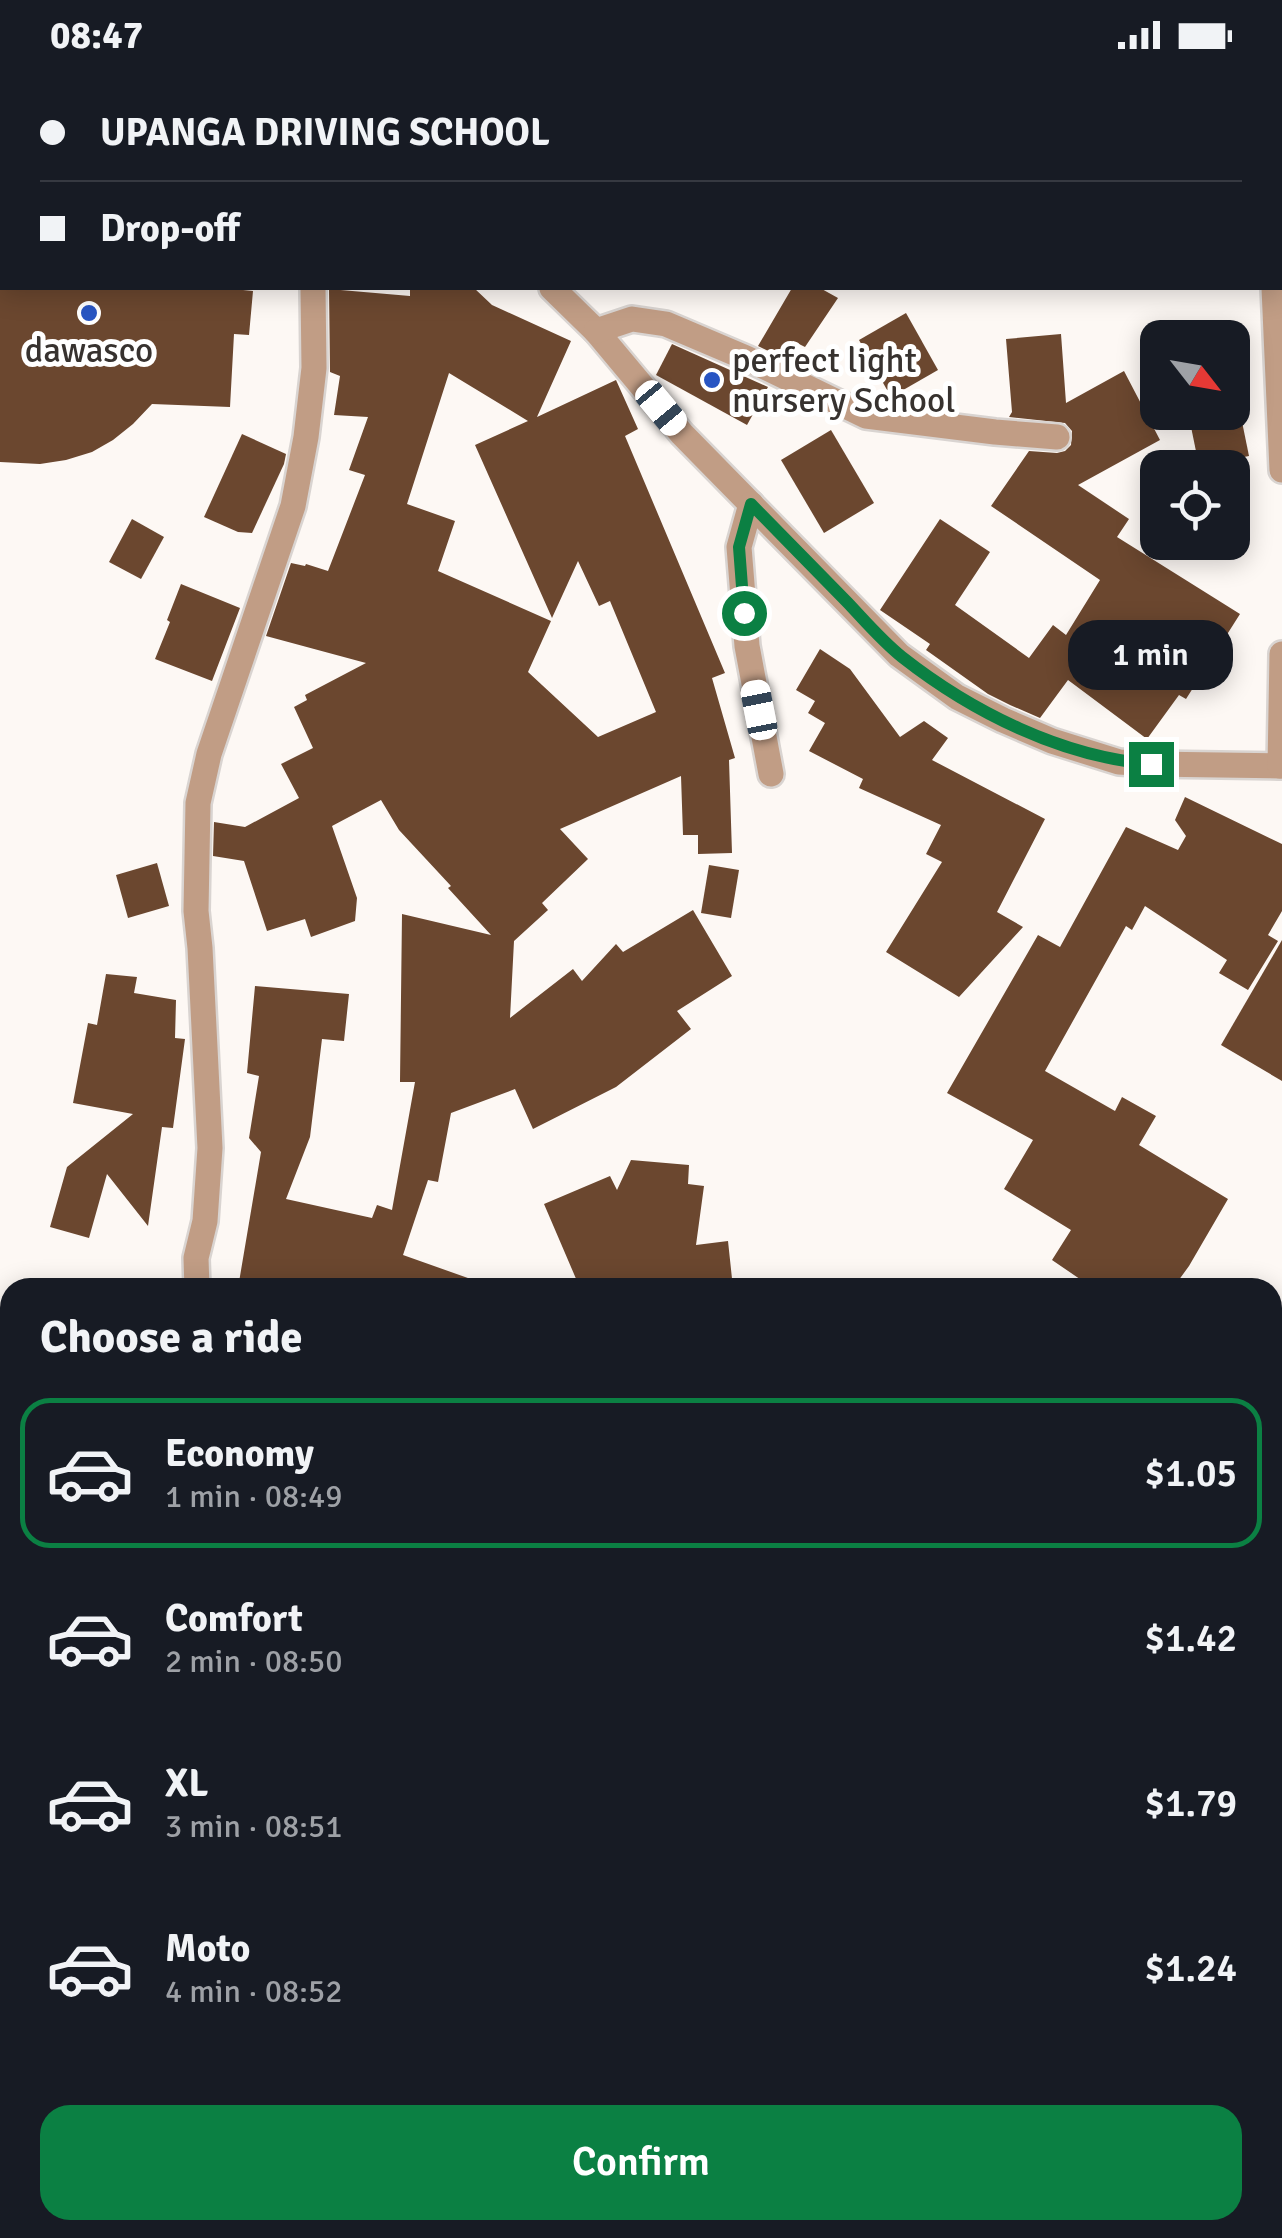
<!DOCTYPE html>
<html lang="en">
<head>
<meta charset="utf-8">
<style>
  body { margin:0; font-family:Signika,sans-serif; background:#20242c; color:#f1f3f6; height:100vh; display:flex; flex-direction:column; font-size:38px; white-space:nowrap }
  * { box-sizing:border-box; margin:0 }
  p { font-size:32px; color:#9ea1a6 }
  .icon { flex:none; width:55px; height:55px; fill:none; stroke:currentColor; stroke-width:2; stroke-linecap:round; stroke-linejoin:round }
  .map { position:relative; flex:1; overflow:hidden }
  .sheet { position:absolute; left:0px; top:1208px; width:1282px; height:962px; display:flex; flex-direction:column; background:#171b24; border-radius:30px 30px 0 0; box-shadow:0 5px 25px #0003 }
  .sheet>* { flex:none }
  .guide { position:absolute; left:0px; top:0px; width:1282px; height:220px; box-shadow:0 5px 25px #0003; display:grid; align-content:center; height:220px; padding:0 40px; background:#171b24 }
  .needle { width:65px; rotate:121deg }
  .buttons { position:absolute; left:1140px; top:250px; display:grid; gap:20px }
  .buttons a { display:grid; place-items:center; width:110px; height:110px; border-radius:20px; background:#171b24; box-shadow:0 5px 25px #0003; font-size:50px }
  .end { position:absolute; width:45px; height:45px; margin:-22px; border:12px solid #0b8043; background:#fff; box-shadow:0 0 0 5px #fff }
  .from { border-radius:50% }
  .bubble { position:absolute; height:70px; border-radius:30px; background:#171b24; box-shadow:0 5px 25px #0003; font-size:32px; font-weight:600; line-height:70px; text-align:center }
  .car { position:absolute; width:30px; height:60px; margin:-30px -15px; border-radius:12px; box-shadow:0 0 8px 2px #0007; background:linear-gradient(#fff 24%,#345 0 40%,#fff 0 76%,#345 0 86%,#fff 0) }
  .guide b { display:flex; align-items:center; gap:35px; height:95px; font-size:38px }
  .guide b+b { border-top:2px solid #363941 }
  .guide i { width:25px; height:25px; background:#f1f3f6 }
  ul { padding:0; list-style:none }
  li { display:flex; align-items:center; gap:30px; height:150px; margin:0 20px 15px; padding:0 20px; border:5px solid transparent; border-radius:30px }
  li div { flex:1 }
  li b { display:block; font-size:38px }
  li em { font-style:normal; font-weight:600 }
  li.current { border-color:#0b8043 }
  li>.icon { width:90px; height:90px; stroke-width:1.5 }
  h2 { padding:0 40px; font-size:45px; line-height:120px }
  .button { display:flex; gap:20px; margin-top:auto; padding:20px 40px }
  .button a { flex:1; height:115px; border-radius:30px; background:#0b8043; color:#fff; font-size:40px; font-weight:600; line-height:115px; text-align:center }
  .status { display:flex; justify-content:space-between; align-items:center; height:70px; padding:0 50px; background:#171b24; direction:ltr }
  .status svg { height:28px; fill:currentColor }
  .map>svg:first-child { display:block }
</style>
</head>
<body>
<div class="status"><b>08:47</b><svg viewBox="0 0 49 12"><path d="M0 12V9h3v3zM5 12V6h3v6zM10 12V3h3v9zM15 12V0h3v12zM26 1h20v11H26zM47 4h2v5h-2z"/></svg></div>
<div class="map">
<svg width="1282" height="2168" viewBox="0 0 1282 2168">
  <rect width="100%" height="100%" fill="#fdf8f4"/>
  <!-- building -->
  <g fill="#6b472f" fill-rule="evenodd">
    <path d="M0 217 223 218 253 221 249 265 234 264 230 337 152 334 133 354 113 370 92 382 66 390 40 394 0 392Z"/>
    <path d="M410 218H474L492 235 571 271 537 347 616 310 638 359 625 366 725 603 712 608 735 688 729 690 732 783 698 784V765H683L681 706 560 759 588 789 542 833 548 840 514 871 510 948 573 899 582 911 616 874 623 882 693 840 732 906 677 941 691 959 616 1017 533 1059 515 1019 451 1043 438 1112 428 1110 403 1185 482 1213 481 1218H238L261 1082 249 1068 259 1006 247 1003 255 916 349 924 344 971 322 969 310 1067 286 1129 372 1148 377 1135 392 1140 415 1012H400L402 844 491 865 448 818 451 816 399 760 381 730 332 756 357 828 355 851 311 867 305 849 267 861 244 791 213 786 214 752 245 757 299 728 281 694 313 678 294 637 307 630 305 625 366 593 266 566 291 493 305 496 306 494 328 501 365 405 349 400 368 347 334 345 340 306 330 302 329 219 410 226ZM449 303 528 351 475 375 552 548 578 491 599 536 610 531 656 642 598 667 528 602 551 551 438 501 455 451 407 434Z"/>
    <path d="M792 218H820L838 228 805 277 793 271 783 288 758 276Z"/>
    <path d="M906 243 938 300 891 327 859 270Z"/>
    <path d="M1061 264 1066 333 1124 301 1160 370 1078 415 1129 449 1117 467 1240 544 1186 629 1179 625 1147 669 1068 610 1040 648 1010 635 988 624 926 580 930 574 880 540 940 449 990 482 955 535 1029 588 1053 555 1066 565 1100 510 991 436 1029 381 1057 383 1065 381 1071 375 1072 361 1065 353 1009 347 1012 342 1006 269Z"/>
    <path d="M672 274 768 317 747 355 656 305Z"/>
    <path d="M1188 342H1240L1249 386 1199 396Z"/>
    <path d="M831 360 874 433 824 463 781 390Z"/>
    <path d="M242 364 286 384 284 394 252 463 238 462 204 447Z"/>
    <path d="M132 449 164 467 141 509 109 492Z"/>
    <path d="M181 514 240 538 212 611 155 589 170 552 167 550Z"/>
    <path d="M820 579 850 599 900 667 924 651 948 668 932 690 1045 749 997 842 1023 857 959 927 886 882 942 792 926 784 941 755 859 718 863 709 809 681 825 653 808 643 815 631 796 620Z"/>
    <path d="M1185 727 1282 774V841L1268 865 1278 871 1248 920 1219 903 1227 890 1145 836 1132 860 1126 856 1045 1001 1115 1041 1122 1027 1156 1046 1139 1075 1228 1129 1189 1196 1173 1218H1093L1052 1190 1071 1160 1004 1119 1033 1070 947 1023 1038 865 1060 877 1126 757 1178 780 1186 766 1175 750Z"/>
    <path d="M157 793 169 836 128 848 116 805Z"/>
    <path d="M709 795 739 800 731 848 701 843Z"/>
    <path d="M1282 870V1011L1221 975Z"/>
    <path d="M106 904 137 907 134 923 176 930 175 968 185 969 173 1058 162 1057 148 1156 107 1104 89 1168 50 1157 67 1097 133 1044 73 1033 88 953 97 955Z"/>
    <path d="M631 1090 689 1095 688 1114 704 1116 696 1175 728 1171 733 1218H580L544 1134 610 1106 617 1120Z"/>
  </g>
  <g fill="none" stroke-linecap="round" stroke-linejoin="round">
    <defs>
      <path id="service" d="M615 2 616 0"/>
      <g id="minor">
        <path d="M351 0 353 2"/>
        <path d="M307 2V0"/>
        <path d="M1280 165 1282 163"/>
        <path d="M552 218 596 261 682 364 899 585 957 627 1003 650 1052 671 1119 692 1151 694 1282 696"/>
        <path d="M1274 218 1282 400"/>
        <path d="M596 261 632 249 666 254 746 288 866 346 995 362 1057 367"/>
        <path d="M751 434 739 477 747 576 771 704"/>
        <path d="M1280 696 1282 584"/>
        <path d="M197 1218 196 1188 205 1151 210 1078 200 878 196 841 198 733 209 684 293 436 306 367 314 298 313 218"/>
        <path d="M0 1351 10 1354"/>
        <path d="M449 2160 450 2168"/>
      </g>
    </defs>
    <!-- service casing -->
    <use href="#service" stroke="#d9d4d1" stroke-width="28"/>
    <!-- minor casing -->
    <use href="#minor" stroke="#d9d4d1" stroke-width="30"/>
    <!-- service -->
    <use href="#service" stroke="#c19d85" stroke-width="22"/>
    <!-- minor -->
    <use href="#minor" stroke="#c19d85" stroke-width="25"/>
  </g>
  <g fill="none" stroke-linecap="round" stroke-linejoin="round">
    <!-- route -->
    <path stroke="#0b8043" stroke-width="12" d="M744 543 739 477 751 434C783 467 816 500 848 533 865 551 882 571 902 587 972 642 1062 687 1151 694"/>
  </g>
  <!-- markers -->
  <g fill="#2855c3" stroke="#fff" stroke-width="4">
    <circle cx="89" cy="243" r="10"/>
    <circle cx="712" cy="310" r="10"/>
  </g>
  <g text-anchor="middle" stroke-width="10" stroke-linejoin="round" paint-order="stroke">
    <!-- poi labels -->
    <g font-size="35" fill="#37322f" stroke="#fff">
      <text x="89" y="292">dawasco</text>
      <text x="732" y="302" text-anchor="start">perfect light<tspan x="732" dy="40">nursery School</tspan></text>
    </g>
  </g>
</svg>
<div class="buttons">
<a><svg class="needle" viewBox="-14 -14 28 28"><path d="M0-13l5 13h-10z" fill="#e53935"/><path d="M0 13l5-13h-10z" fill="#9ea1a6"/></svg></a>
<a><svg class="icon" aria-label="locate" viewBox="0 0 24 24"><circle cx="12" cy="12" r="6"/><path d="M12 2v4M12 18v4M2 12h4M18 12h4"/></svg></a>
</div>
<i class="end from" style="left:744px;top:543px"></i>
<i class="end" style="left:1151px;top:694px"></i>
<div class="bubble" style="left:1068px;top:550px;width:165px">1 min</div>
<i class="car" style="left:661px;top:338px;rotate:140deg"></i>
<i class="car" style="left:759px;top:640px;rotate:349deg"></i>
<div class="guide">
<b><i class="from"></i>UPANGA DRIVING SCHOOL</b>
<b><i></i>Drop-off</b>
</div>
<section class="sheet">
<h2>Choose a ride</h2>
<ul>
<li class="current"><svg class="icon" aria-label="car" viewBox="0 0 24 24"><path d="M5 17H2v-5l4-1 3-4h7l3 4 3 1v5h-3M9 17h6M6 11h13"/><circle cx="7" cy="17" r="2"/><circle cx="17" cy="17" r="2"/></svg><div><b>Economy</b><p>1 min · 08:49</p></div><em>$1.05</em></li>
<li><svg class="icon" aria-label="car" viewBox="0 0 24 24"><path d="M5 17H2v-5l4-1 3-4h7l3 4 3 1v5h-3M9 17h6M6 11h13"/><circle cx="7" cy="17" r="2"/><circle cx="17" cy="17" r="2"/></svg><div><b>Comfort</b><p>2 min · 08:50</p></div><em>$1.42</em></li>
<li><svg class="icon" aria-label="car" viewBox="0 0 24 24"><path d="M5 17H2v-5l4-1 3-4h7l3 4 3 1v5h-3M9 17h6M6 11h13"/><circle cx="7" cy="17" r="2"/><circle cx="17" cy="17" r="2"/></svg><div><b>XL</b><p>3 min · 08:51</p></div><em>$1.79</em></li>
<li><svg class="icon" aria-label="car" viewBox="0 0 24 24"><path d="M5 17H2v-5l4-1 3-4h7l3 4 3 1v5h-3M9 17h6M6 11h13"/><circle cx="7" cy="17" r="2"/><circle cx="17" cy="17" r="2"/></svg><div><b>Moto</b><p>4 min · 08:52</p></div><em>$1.24</em></li>
</ul>
<div class="button"><a>Confirm</a></div>
</section>
</div>
</body>
</html>
